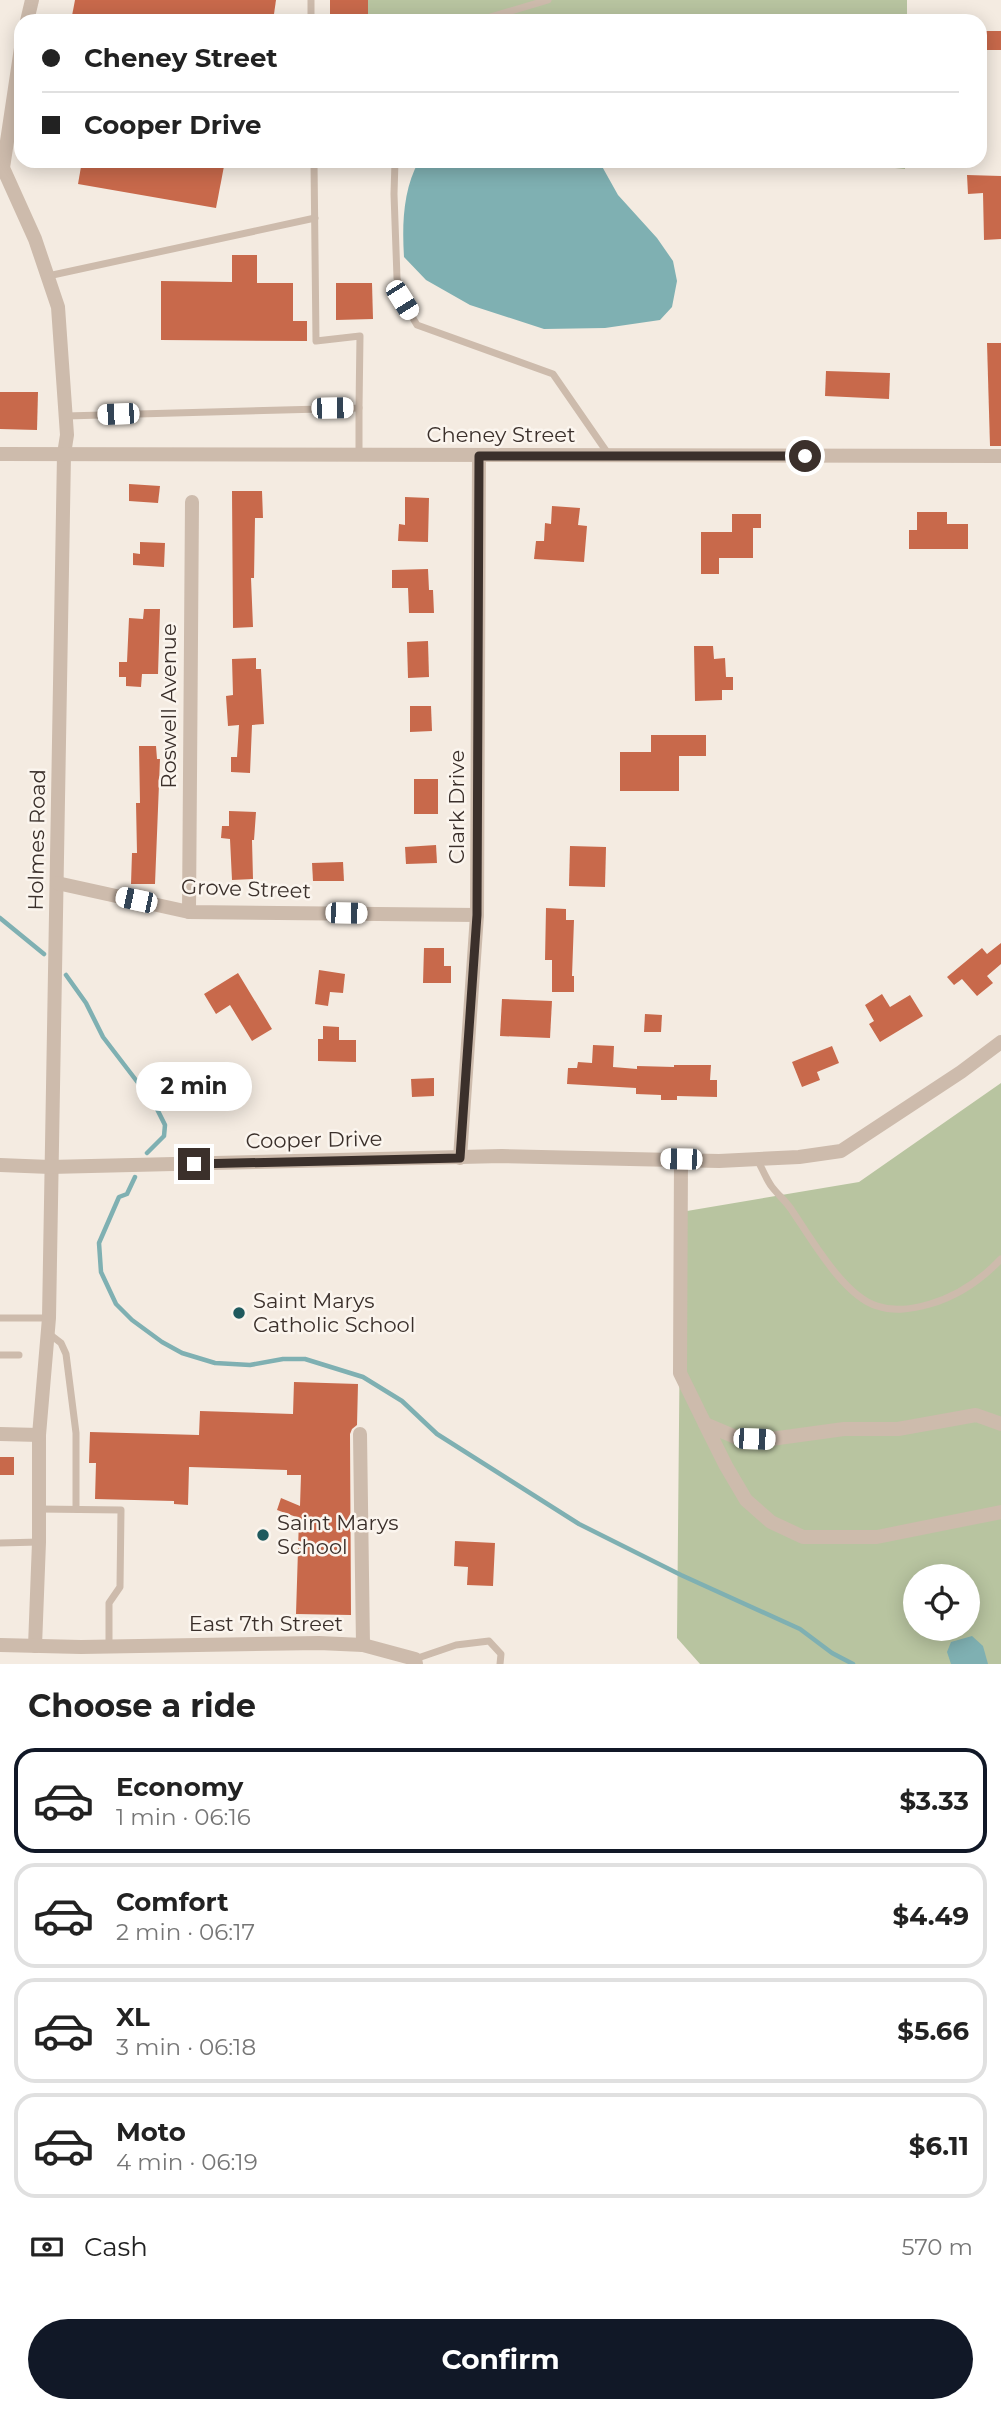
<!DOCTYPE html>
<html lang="en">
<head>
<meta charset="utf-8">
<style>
  body { margin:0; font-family:Montserrat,sans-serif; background:#f2f2f2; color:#222; height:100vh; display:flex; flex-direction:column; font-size:26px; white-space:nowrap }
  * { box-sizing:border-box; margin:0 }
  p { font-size:23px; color:#767676 }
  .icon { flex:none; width:38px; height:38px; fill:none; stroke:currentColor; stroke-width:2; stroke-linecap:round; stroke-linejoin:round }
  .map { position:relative; height:1664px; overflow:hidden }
  .drawer { display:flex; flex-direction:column; background:#fff; flex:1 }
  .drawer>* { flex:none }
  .hud { position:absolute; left:14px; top:14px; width:973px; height:154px; border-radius:21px; box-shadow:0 4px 18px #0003; display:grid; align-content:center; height:154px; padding:0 28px; background:#fff }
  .buttons { position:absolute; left:903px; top:1564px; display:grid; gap:14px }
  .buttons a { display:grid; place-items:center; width:77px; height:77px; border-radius:50%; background:#fff; box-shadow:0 4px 18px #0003; font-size:35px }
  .end { position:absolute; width:32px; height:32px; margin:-16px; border:9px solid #3b302b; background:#fff; box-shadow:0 0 0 4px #fff }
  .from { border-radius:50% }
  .bubble { position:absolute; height:49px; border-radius:24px; background:#fff; box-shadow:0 4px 18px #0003; font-size:23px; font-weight:700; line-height:49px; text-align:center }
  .car { position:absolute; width:21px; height:42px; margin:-21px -10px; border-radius:9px; box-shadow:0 0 5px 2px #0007; background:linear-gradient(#fff 24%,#345 0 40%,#fff 0 76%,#345 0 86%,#fff 0) }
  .hud b { display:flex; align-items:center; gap:24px; height:66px; font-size:26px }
  .hud b+b { border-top:2px solid #e0e0e0 }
  .hud i { width:18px; height:18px; background:#222 }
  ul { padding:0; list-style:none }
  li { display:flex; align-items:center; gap:21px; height:105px; margin:0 14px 10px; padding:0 14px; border:4px solid #e0e0e0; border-radius:21px }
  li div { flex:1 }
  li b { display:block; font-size:26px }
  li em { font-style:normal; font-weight:700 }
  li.active { border-color:#111827 }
  li>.icon { width:63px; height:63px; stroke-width:1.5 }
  h2 { padding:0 28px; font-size:32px; line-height:84px }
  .pay { display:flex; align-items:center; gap:18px; height:77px; padding:0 28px; font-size:26px }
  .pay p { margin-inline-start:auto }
  .action { display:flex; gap:14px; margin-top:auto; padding:14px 28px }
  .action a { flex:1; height:80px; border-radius:42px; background:#111827; color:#fff; font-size:28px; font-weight:700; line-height:80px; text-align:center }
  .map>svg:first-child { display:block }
</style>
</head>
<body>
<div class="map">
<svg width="1001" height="1664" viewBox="0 0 1001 1664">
  <rect width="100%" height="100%" fill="#f4ebe1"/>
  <!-- green -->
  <g fill="#b8c4a0" fill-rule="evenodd">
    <rect x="366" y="0" width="541" height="21"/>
    <path d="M825 161H905V169Z"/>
    <path d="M1001 1083V1664H700L677 1638 681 1212 859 1182ZM915 1577H968V1629H915Z"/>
  </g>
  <!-- water -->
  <g fill="#7fb0b2">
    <path d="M419 161H599L618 195 657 238 673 261 677 281 672 307 660 320 605 328 544 329 470 305 426 280 404 257C402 225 403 189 419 161Z"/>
    <path d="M972 1636 983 1646 988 1664H951L947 1652 951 1642Z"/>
  </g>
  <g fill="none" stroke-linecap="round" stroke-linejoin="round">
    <!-- stream -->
    <g stroke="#7fb0b2" stroke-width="4.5">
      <path d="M0 918 44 954"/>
      <path d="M66 975 86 1003 103 1037 155 1105 165 1125 164 1136 147 1153"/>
      <path d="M135 1177 127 1194 119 1197 99 1243 101 1272 116 1304 132 1320 162 1342 182 1353 215 1363 250 1365 283 1359H305L363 1377 402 1401 437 1434 579 1524 681 1575 800 1629 832 1653 853 1664"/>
    </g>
  </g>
  <!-- building -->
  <g fill="#c8694b">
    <path d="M75 0H276L273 21H71Z"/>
    <rect x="330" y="0" width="38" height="21"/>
    <rect x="985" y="31" width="16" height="19"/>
    <path d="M82 161H225L216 208 78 184Z"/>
    <path d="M967 175 1001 176V239L984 240 983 193 968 194Z"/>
    <path d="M232 255H257V283H293V321H307V341L161 340V281L232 282Z"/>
    <path d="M336 283H372L373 319 336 320Z"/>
    <path d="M987 343H1001V446H990Z"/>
    <path d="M826 371 890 373 889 399 825 396Z"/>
    <path d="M0 392H38L37 430 0 429Z"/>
    <path d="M129 484 160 486 158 503 129 501Z"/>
    <path d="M232 491H262L263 518H255L254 578H251L253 627 233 628Z"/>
    <path d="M405 497 429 498 428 542 398 541 399 524 405 525Z"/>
    <path d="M552 506 580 508 578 525 587 526 584 562 534 559 536 541H544L545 523 551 524Z"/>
    <path d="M917 512H947V524H968V549H909V530H917Z"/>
    <path d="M732 514H761V528H753V558H719V574H701V532H732Z"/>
    <path d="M140 542 165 543 164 567 133 565V553L140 554Z"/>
    <path d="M428 569 429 590H433L434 613H409L408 588H392V570Z"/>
    <path d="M144 609H160L158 674H142L141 687 126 686V677H119V662H127L129 618 143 619Z"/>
    <path d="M428 641 429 677 408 678 407 642Z"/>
    <path d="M694 646H713L714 659 725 658 726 677H733V690H722V700L695 701Z"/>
    <path d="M256 658V669H261L264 724 252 725 250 773 231 772V757H237L239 725 228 726 226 696 233 695 232 659Z"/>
    <path d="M410 706H431L432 731 410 732Z"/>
    <path d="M651 735H706V756H679V791H620V752H651Z"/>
    <path d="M139 746H156L157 759H160L155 884H131L132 853H137L136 803H140Z"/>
    <rect x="414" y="779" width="24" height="35"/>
    <path d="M229 811 256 812 254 840H252L253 879 232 880 230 839 221 838 222 826H229Z"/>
    <path d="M436 845 437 863 406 864 405 847Z"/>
    <path d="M570 846 606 847 605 887 569 886Z"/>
    <path d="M343 862 344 881H313L312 863Z"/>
    <path d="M546 908 566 909V920H574L572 976H574V992H552V960H545Z"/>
    <path d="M1001 943V964L987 976 993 983 977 996 962 979 954 985 947 977 982 948 987 954Z"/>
    <path d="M424 948H444V966H451V983H423Z"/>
    <path d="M319 970 345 974 343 993 330 992 328 1006 315 1004Z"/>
    <path d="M238 973 272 1029 252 1041 230 1005 216 1014 204 994Z"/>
    <path d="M882 994 890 1007 910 995 923 1016 880 1042 869 1024 874 1021 865 1005Z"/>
    <path d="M502 999 552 1001 550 1038 500 1036Z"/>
    <path d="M645 1014 662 1015 661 1032H644Z"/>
    <path d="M323 1026 339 1027V1040H356V1062L318 1061V1039H323Z"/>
    <path d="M593 1045 614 1046 613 1067 637 1069V1066L674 1067V1065H711L710 1080H717V1097L677 1096V1100H661V1095L636 1094V1088L567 1084 568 1068H577L578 1062 592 1063Z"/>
    <path d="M832 1046 839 1063 817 1072 820 1080 802 1087 792 1062Z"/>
    <path d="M434 1078V1096L412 1097 411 1079Z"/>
    <path d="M294 1382 358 1384 357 1425 352 1429 350 1434 351 1615 296 1614 299 1518 277 1510 281 1498 300 1506 301 1475H287V1470L189 1467 188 1505 174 1504V1501L95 1499 96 1463H89L90 1432 199 1435 200 1411 293 1414Z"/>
    <rect x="0" y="1457" width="14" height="18"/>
    <path d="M455 1541 495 1543 493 1586 467 1585 468 1567 454 1566Z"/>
  </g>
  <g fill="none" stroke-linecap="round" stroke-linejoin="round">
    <!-- lane -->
    <g stroke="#cdbbac" stroke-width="7">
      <path d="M311 0V21"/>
      <path d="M477 21 548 0"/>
      <path d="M395 161 394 194 397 278 402 300 417 325 553 374 609 455"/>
      <path d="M48 276 315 218"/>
      <path d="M66 416 359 408 360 336 316 341 314 161"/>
      <path d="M359 456V408"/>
      <path d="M757 1159C762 1168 766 1179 772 1187 779 1196 787 1202 793 1212 812 1240 844 1296 877 1306 895 1312 912 1309 930 1304 958 1296 981 1280 1001 1259"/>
      <path d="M0 1318H48"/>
      <path d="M48 1333 61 1343 66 1354 76 1433V1509"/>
      <path d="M0 1355H19"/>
      <path d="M39 1509 121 1510 120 1587 109 1603V1646"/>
      <path d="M0 1543 39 1542"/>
      <path d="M415 1659 456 1645 489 1641 501 1654 500 1664"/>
    </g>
    <!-- street -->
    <g stroke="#cdbbac" stroke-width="14">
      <path d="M27 21 32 0"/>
      <path d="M21 48 3 168 35 239 58 307 67 435 64 454 49 1318 39 1435V1542L35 1646"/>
      <path d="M0 454 1001 456"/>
      <path d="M57 883 189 912 477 915"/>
      <path d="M189 912 192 502"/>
      <path d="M460 1158 477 915 479 456"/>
      <path d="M681 1159 680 1373 705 1424"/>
      <path d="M0 1165 50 1167 502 1156 719 1161 799 1157 841 1151 961 1072 1001 1042"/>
      <path d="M1001 1424 976 1415 898 1429H844L771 1439 738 1438 705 1424 726 1466 746 1500 771 1522 803 1537H877L1001 1512"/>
      <path d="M0 1434 39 1435"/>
      <path d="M360 1434 363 1645"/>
      <path d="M0 1645 81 1647 319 1643 363 1645 415 1659 416 1664"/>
    </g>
  </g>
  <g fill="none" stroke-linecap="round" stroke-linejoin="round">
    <!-- route -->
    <path stroke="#3b302b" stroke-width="9" d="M194 1164 460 1158 477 915 479 456H805"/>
  </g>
  <!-- markers -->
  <g fill="#1f5a5e" stroke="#fbf5ee" stroke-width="2.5">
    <circle cx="239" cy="1313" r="7"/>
    <circle cx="263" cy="1535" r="7"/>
  </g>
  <g text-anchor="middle" stroke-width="5" stroke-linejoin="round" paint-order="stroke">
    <!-- street labels -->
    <g font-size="21" fill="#3b302b" stroke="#fbf5ee">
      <text x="501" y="442">Cheney Street</text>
      <text transform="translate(169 706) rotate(-90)" y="7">Roswell Avenue</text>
      <text transform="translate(457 807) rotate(-90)" y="7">Clark Drive</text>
      <text transform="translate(37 840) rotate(-89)" y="7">Holmes Road</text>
      <text transform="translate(246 889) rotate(2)" y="7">Grove Street</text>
      <text transform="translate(314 1140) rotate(-1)" y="7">Cooper Drive</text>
      <text x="266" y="1631">East 7th Street</text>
    </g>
    <!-- poi labels -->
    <g font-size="21" fill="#3b302b" stroke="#fbf5ee" text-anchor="start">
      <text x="253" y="1308">Saint Marys<tspan x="253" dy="24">Catholic School</tspan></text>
      <text x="277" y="1530">Saint Marys<tspan x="277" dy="24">School</tspan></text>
    </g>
  </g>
</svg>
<div class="buttons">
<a><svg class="icon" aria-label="locate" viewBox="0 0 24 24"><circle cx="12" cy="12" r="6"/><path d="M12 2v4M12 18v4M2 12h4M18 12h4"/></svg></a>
</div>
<i class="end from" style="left:805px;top:456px"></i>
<i class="end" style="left:194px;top:1164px"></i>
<div class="bubble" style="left:136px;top:1062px;width:116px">2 min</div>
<i class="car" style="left:402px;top:300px;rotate:148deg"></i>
<i class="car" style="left:332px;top:408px;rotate:89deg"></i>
<i class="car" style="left:118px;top:414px;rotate:268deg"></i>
<i class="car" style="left:136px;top:900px;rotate:282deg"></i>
<i class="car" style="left:346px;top:913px;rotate:91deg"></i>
<i class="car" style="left:681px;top:1159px;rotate:271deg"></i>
<i class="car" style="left:754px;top:1439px;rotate:92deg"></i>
<div class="hud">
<b><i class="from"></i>Cheney Street</b>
<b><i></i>Cooper Drive</b>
</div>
</div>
<section class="drawer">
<h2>Choose a ride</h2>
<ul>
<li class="active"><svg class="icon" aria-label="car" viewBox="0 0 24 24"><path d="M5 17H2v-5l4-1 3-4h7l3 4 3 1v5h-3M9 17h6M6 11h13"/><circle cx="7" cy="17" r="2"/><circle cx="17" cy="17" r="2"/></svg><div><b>Economy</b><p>1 min · 06:16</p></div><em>$3.33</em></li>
<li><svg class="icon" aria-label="car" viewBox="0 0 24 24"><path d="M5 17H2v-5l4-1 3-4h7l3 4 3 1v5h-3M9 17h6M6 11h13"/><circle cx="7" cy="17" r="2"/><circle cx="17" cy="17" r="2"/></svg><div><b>Comfort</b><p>2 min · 06:17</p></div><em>$4.49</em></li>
<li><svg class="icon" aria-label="car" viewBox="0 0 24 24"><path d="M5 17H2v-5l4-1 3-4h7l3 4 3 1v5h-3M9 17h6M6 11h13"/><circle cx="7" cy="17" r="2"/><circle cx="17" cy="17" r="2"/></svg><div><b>XL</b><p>3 min · 06:18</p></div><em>$5.66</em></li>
<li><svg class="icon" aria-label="car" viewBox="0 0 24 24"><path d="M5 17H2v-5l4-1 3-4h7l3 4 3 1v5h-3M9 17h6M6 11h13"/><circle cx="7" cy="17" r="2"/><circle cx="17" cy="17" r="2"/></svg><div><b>Moto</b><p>4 min · 06:19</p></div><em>$6.11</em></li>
</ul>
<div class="pay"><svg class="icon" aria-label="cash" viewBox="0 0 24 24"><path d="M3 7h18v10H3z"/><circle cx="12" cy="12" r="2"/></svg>Cash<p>570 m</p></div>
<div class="action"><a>Confirm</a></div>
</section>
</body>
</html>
